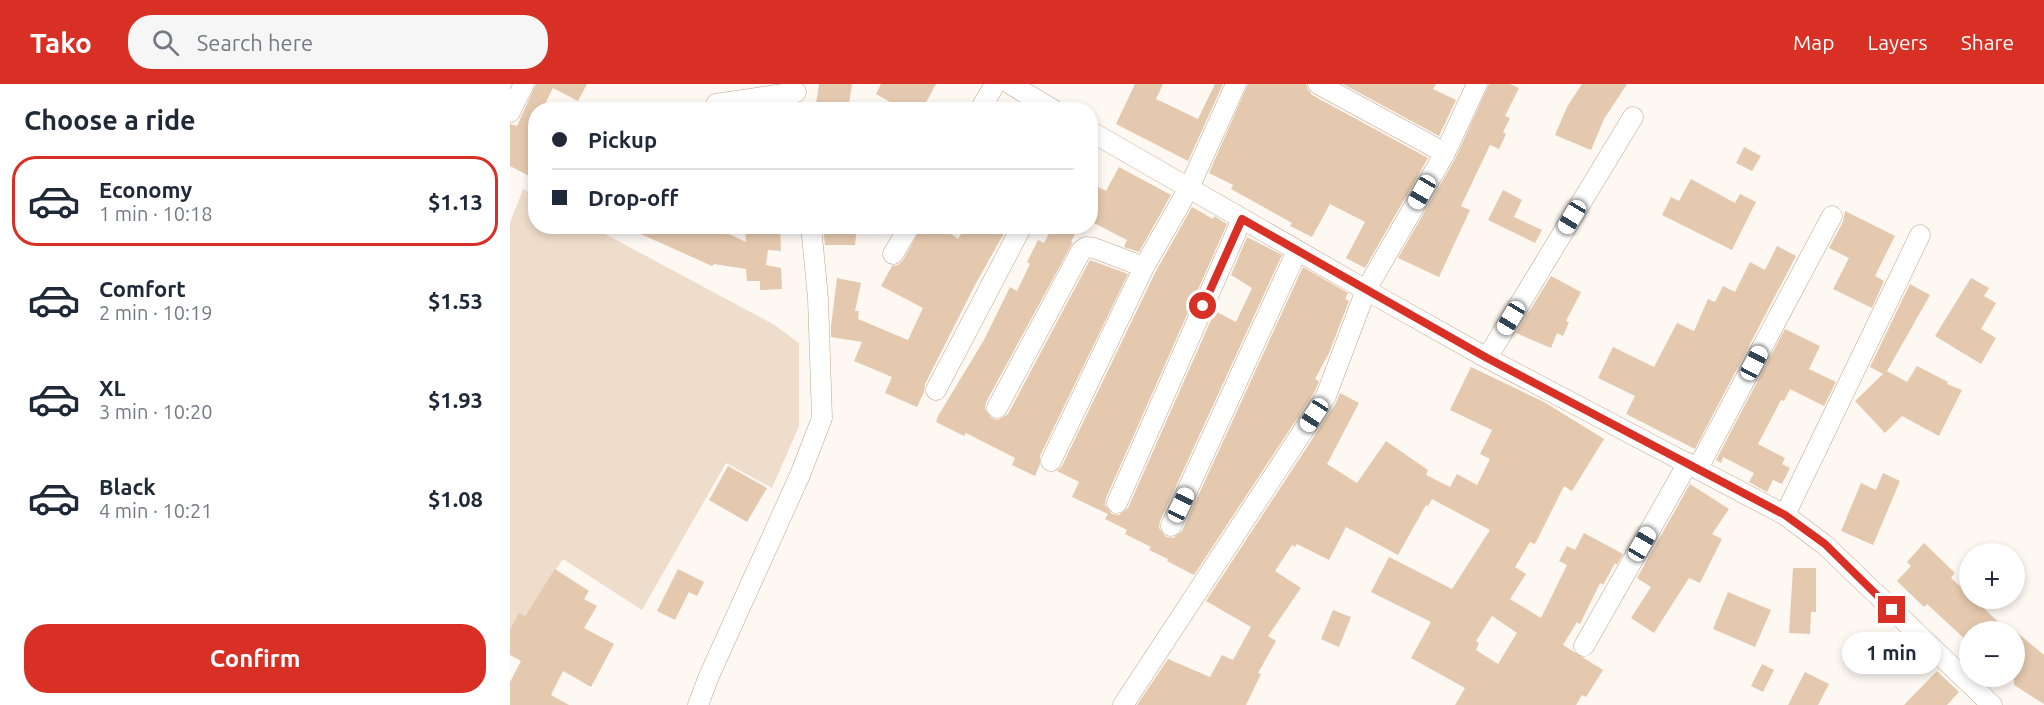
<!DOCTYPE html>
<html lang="en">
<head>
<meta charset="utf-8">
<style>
  body { margin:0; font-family:Ubuntu,sans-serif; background:#f6f6f7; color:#1f2937; height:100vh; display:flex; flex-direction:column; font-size:22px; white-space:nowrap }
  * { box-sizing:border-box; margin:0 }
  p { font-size:20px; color:#747a83 }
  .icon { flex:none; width:33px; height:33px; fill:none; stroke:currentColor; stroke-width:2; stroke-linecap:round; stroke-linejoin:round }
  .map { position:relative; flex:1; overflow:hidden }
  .details { display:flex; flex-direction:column; background:#fff; width:510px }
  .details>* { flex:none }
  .top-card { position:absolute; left:18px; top:18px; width:570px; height:132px; border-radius:24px; box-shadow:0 3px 9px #0003; display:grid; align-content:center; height:132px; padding:0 24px; background:#fff }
  .fabs { position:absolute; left:1449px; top:459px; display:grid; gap:12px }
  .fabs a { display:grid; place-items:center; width:66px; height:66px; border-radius:50%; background:#fff; box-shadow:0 3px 9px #0003; font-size:30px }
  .end { position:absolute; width:27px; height:27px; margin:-14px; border:8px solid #d93025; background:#fff; box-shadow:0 0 0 3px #fff }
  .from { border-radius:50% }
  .bubble { position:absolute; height:42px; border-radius:21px; background:#fff; box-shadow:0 3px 9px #0003; font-size:20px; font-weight:700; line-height:42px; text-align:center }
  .car { position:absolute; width:18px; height:36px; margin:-18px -9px; border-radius:8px; box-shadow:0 0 4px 2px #0007; background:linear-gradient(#fff 24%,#345 0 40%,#fff 0 76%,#345 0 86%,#fff 0) }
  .top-card b { display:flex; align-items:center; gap:21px; height:57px; font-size:22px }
  .top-card b+b { border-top:2px solid #e0e1e3 }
  .top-card i { width:15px; height:15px; background:#1f2937 }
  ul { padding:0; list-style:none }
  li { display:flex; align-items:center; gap:18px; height:90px; margin:0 12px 9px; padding:0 12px; border:3px solid transparent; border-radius:24px }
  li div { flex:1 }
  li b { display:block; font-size:22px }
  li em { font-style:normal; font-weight:700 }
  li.current { border-color:#d93025 }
  li>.icon { width:54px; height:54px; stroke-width:1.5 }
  h2 { padding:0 24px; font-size:27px; line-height:72px }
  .button { display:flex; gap:12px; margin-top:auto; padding:12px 24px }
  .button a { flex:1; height:69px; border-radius:24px; background:#d93025; color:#fff; font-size:24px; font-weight:700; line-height:69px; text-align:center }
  header { display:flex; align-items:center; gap:36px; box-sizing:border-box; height:84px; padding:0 30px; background:#d93025; color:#fff }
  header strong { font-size:28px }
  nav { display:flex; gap:33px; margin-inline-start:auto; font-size:21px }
  .search { width:420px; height:54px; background:#f6f6f7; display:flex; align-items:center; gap:15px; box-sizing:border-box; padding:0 21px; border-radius:24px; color:#747a83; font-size:22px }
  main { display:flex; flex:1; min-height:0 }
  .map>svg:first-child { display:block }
</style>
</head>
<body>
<header>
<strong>Tako</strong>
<div class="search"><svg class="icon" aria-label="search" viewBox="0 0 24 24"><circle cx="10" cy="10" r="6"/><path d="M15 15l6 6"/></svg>Search here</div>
<nav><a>Map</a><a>Layers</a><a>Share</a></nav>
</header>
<main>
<section class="details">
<h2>Choose a ride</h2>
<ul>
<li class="current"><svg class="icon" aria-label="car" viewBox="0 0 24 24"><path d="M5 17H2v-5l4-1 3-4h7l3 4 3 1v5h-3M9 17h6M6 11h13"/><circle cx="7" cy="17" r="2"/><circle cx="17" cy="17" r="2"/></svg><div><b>Economy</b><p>1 min · 10:18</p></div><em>$1.13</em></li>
<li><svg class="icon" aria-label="car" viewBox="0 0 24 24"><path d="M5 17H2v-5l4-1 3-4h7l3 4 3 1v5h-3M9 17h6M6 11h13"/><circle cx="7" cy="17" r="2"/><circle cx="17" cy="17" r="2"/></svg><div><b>Comfort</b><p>2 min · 10:19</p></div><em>$1.53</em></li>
<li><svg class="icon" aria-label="car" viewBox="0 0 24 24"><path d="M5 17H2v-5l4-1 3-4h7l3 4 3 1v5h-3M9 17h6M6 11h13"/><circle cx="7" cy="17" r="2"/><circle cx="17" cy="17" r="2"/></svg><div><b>XL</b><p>3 min · 10:20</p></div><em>$1.93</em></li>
<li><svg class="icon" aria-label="car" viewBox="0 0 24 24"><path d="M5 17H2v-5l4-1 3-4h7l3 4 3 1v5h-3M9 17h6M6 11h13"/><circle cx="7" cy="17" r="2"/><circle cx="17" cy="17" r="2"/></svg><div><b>Black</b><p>4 min · 10:21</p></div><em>$1.08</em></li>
</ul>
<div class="button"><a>Confirm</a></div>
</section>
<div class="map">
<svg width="1534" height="621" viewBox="0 0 1534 621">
  <rect width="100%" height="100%" fill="#fef8f3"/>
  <!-- green -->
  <path fill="#efddcb" d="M13 105 25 112 26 142 82 143 263 240 289 259V342L262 404 216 379 132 526 53 475 0 554V139Z"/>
  <!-- building -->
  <g fill="#e4c9ae" fill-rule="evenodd">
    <path d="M26 0H77L68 17 43 4 32 26H26V84L21 93 0 82V40L7 42Z"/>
    <path d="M309 0H342L338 26H305Z"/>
    <path d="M371 0H426L412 26H378L382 19 366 10Z"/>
    <path d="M625 0H653L646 15 688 35 705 0H713L678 77 606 40Z"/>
    <path d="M738 0H796L798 6 802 11 918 74 855 184 836 174 855 138 820 120 802 153 780 142 782 139 721 105 723 101 699 89Z"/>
    <path d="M833 0H926L923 5 946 16 929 52Z"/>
    <path d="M979 0H1000L1009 4 995 32 1000 34 993 48 996 50 989 65 980 61 951 122 960 126 929 193 888 174 945 75Z"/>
    <path d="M1072 0H1117L1094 35 1081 66 1045 51 1057 23Z"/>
    <path d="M1234 63 1251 72 1242 87 1226 79Z"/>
    <path d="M609 83 661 111 629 168 614 163 617 156 580 137V99L596 107Z"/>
    <path d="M1181 95 1225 119 1230 110 1246 118 1222 166 1152 131 1161 113 1169 117Z"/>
    <path d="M993 106 1012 116 1004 133 1032 146 1025 159 978 136Z"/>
    <path d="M682 123 703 135 704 132 717 140 596 414 595 421 602 430 609 431 618 424 705 227 726 238 742 204 721 191 737 153 772 171 650 437 649 444 656 453 663 454 672 447 793 183 838 209 835 215 839 217 819 269 805 295 809 297 805 307 684 491 657 477 658 475 639 466 641 463 615 450 617 446 595 435 598 430 562 413 569 398 547 387 552 382 645 189Z"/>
    <path d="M1335 127 1385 152 1365 192 1374 197 1362 224 1323 205 1339 174 1319 164 1333 138Z"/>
    <path d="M113 142H202L236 158 235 142H270L271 167 258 166 256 181 271 184 272 205 250 206V197H237L236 185 204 180 202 182Z"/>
    <path d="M313 142H347L345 161H315Z"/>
    <path d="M412 142H430L448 155 456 142H498L465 201 415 300 414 308 407 323 375 309 382 293 344 277 352 258 321 253V242L327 194 351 199 345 227H349L348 235 398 256 413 224 371 202 382 182 388 181 393 176Z"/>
    <path d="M543 142H569L561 158H563L476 318 475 325 481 334 488 336 498 330 580 176 618 190 530 372V380L525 392 502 381 505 374 456 349 454 352 426 338 428 332 474 256 500 203 507 207 520 180 517 178 528 156 534 159Z"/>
    <path d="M1267 162 1286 172 1185 365 1116 330 1125 312 1088 294 1103 263 1144 283 1167 239 1184 247 1198 215 1205 218 1213 202 1225 208 1240 178 1255 186Z"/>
    <path d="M1041 192 1071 208 1056 237 1059 238 1053 252 1047 249 1041 264 1006 249Z"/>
    <path d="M1461 194 1479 204 1474 212 1486 219 1471 245 1486 254 1471 280 1425 252Z"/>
    <path d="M1400 200 1420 211 1377 287 1397 298 1407 282 1438 298 1437 300 1452 306 1429 352 1392 332 1375 349 1345 317 1373 290 1360 283Z"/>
    <path d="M1275 245 1310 262 1299 285 1326 298 1314 322 1280 305 1274 317 1271 316 1248 360 1275 374 1272 380 1280 384 1272 400 1263 396 1257 408 1239 398 1244 389 1213 373 1211 379 1206 376Z"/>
    <path d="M961 283 1034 318 1094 355 1062 407 1054 402 1025 460 1020 458 1005 483 1016 490 1000 515 1031 534 1057 481 1049 477 1057 462 1065 466 1074 449 1113 470 1107 481 1105 479 1093 501 1090 499 1070 540 1067 538 1053 561 1093 586 1076 613 1072 611 1066 621H945L955 604 901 574 921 538 861 508 879 473 942 505 980 446 922 415 918 422 916 421 888 471 836 443 819 476 787 460 785 463 782 461 765 487 791 504 758 552 766 557 748 589 751 590 736 621H627L658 575 700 593 712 571 723 576 741 543 696 517 826 319 830 309 849 319 817 380 847 399 876 357 918 386 916 391 940 403 947 390 967 401 980 375 970 370 982 346 940 326ZM982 532 1007 549 988 580 966 566 969 559 966 557Z"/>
    <path d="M218 382 257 404 237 438 199 416Z"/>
    <path d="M1373 389 1390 397 1363 461 1331 447 1351 399 1366 406Z"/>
    <path d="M1180 400 1219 425 1202 450 1212 455 1190 499 1179 494 1144 549 1121 534 1141 503 1127 494Z"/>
    <path d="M1414 459 1445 489 1441 494 1460 511V514H1463L1499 548H1460V555L1457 557 1417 520 1414 523 1387 497 1401 482 1397 478Z"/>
    <path d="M1283 484H1306V528H1301L1300 550 1279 549Z"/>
    <path d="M45 485 79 507 74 515 87 522 74 544 104 560 81 603 53 587 41 611 59 621H0V598L11 577 0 571V546L9 529 15 532Z"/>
    <path d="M168 485 194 498 187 512 179 508 165 536 147 527Z"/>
    <path d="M1218 508 1261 526 1245 563 1203 545Z"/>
    <path d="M823 526 841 533 829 563 811 555Z"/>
    <path d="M1504 546 1534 571V620L1504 601Z"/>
    <path d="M1252 580 1264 586 1253 608 1241 602Z"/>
    <path d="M1427 587 1449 608 1437 621H1394Z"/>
    <path d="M1295 588 1319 600 1308 621H1278Z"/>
  </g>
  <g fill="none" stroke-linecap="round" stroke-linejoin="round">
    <defs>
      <g id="minor">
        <path d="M500 0 544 26"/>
        <path d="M808 0 935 69"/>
        <path d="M206 20 286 8"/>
        <path d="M470 26 485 0"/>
        <path d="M0 28 14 0"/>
        <path d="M580 47 856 206 977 274 1275 431 1315 461 1482 621"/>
        <path d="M383 170 400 142"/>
        <path d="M977 274 1123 33"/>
        <path d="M426 306 512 142"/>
        <path d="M487 324 571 167 576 163 584 164 634 183"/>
        <path d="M541 377 634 183 679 104 726 0"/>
        <path d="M1188 384 1322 132"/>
        <path d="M607 419 732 135"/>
        <path d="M1275 431 1410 151"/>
        <path d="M661 442 787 167"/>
        <path d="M1074 562 1178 379"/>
        <path d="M188 621 199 592 290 391 312 334 308 214 301 142"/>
        <path d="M613 621 816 312 856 206 935 69 967 0"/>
      </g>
    </defs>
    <!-- minor casing -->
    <use href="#minor" stroke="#bea489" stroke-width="21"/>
    <!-- minor -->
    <use href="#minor" stroke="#fff" stroke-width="20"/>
  </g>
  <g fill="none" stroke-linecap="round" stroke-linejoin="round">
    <!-- route -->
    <path stroke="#d93025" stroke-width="8" d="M693 222 732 135 977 274 1275 431 1315 460 1382 526"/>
  </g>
</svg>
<div class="fabs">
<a>+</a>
<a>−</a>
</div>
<i class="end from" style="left:693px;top:222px"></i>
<i class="end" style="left:1382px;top:526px"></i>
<div class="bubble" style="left:1332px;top:548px;width:99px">1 min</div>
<i class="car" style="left:912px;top:108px;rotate:210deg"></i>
<i class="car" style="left:1062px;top:133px;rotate:211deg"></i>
<i class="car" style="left:1001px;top:234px;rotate:211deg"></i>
<i class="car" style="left:1244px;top:279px;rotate:28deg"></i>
<i class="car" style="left:804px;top:331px;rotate:213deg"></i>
<i class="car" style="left:671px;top:421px;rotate:25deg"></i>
<i class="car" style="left:1132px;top:460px;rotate:30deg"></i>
<div class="top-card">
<b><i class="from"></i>Pickup</b>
<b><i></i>Drop-off</b>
</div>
</div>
</main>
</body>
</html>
